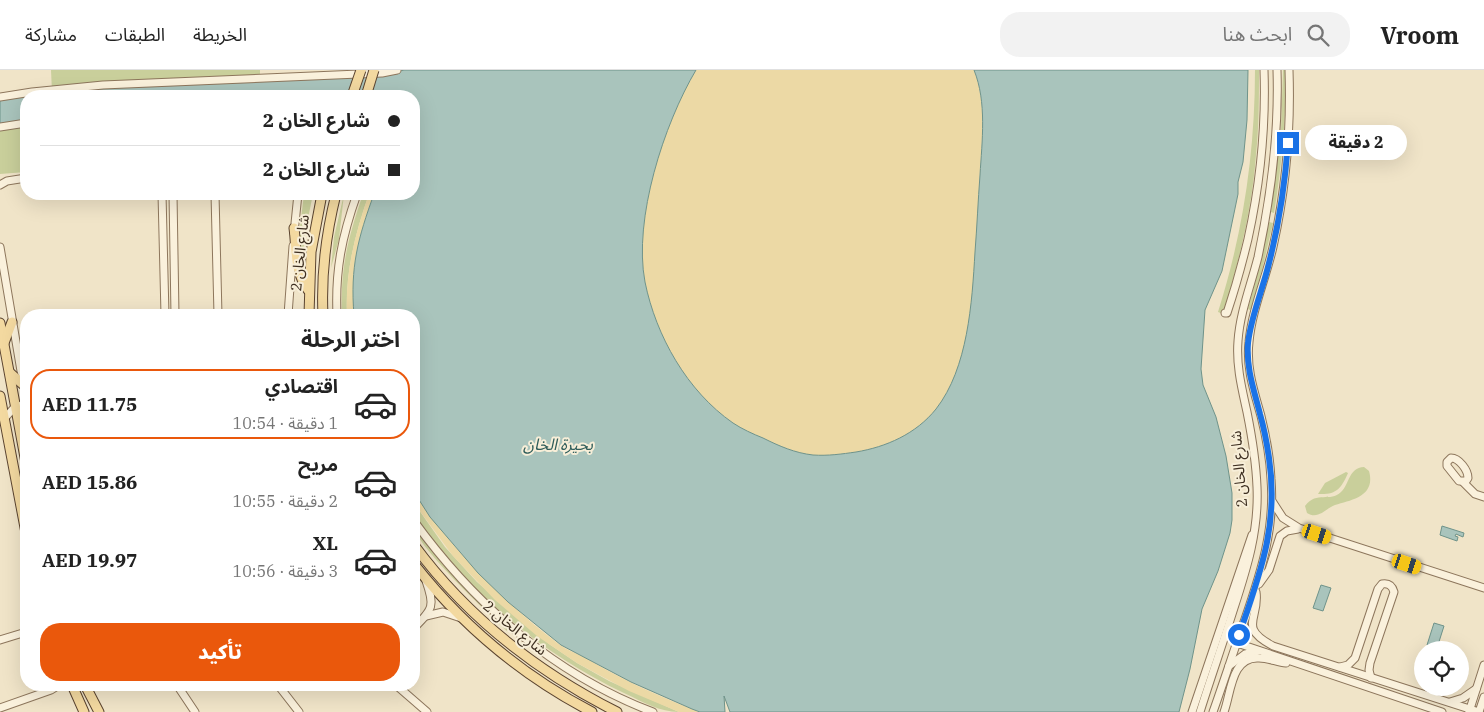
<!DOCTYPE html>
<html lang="ar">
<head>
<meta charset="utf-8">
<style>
  body { margin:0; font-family:"IBM Plex Serif","Noto Sans Arabic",serif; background:#f2f2f2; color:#222; direction:rtl; height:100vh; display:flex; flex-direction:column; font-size:19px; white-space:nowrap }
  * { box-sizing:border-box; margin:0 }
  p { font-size:16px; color:#767676 }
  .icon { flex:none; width:28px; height:28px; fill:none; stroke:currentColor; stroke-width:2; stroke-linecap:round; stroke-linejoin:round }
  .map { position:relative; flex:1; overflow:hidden; direction:ltr }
  .drawer { position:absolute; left:20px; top:239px; width:400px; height:382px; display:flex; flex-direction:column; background:#fff; border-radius:20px; box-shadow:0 5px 20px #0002; direction:rtl }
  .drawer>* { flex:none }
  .top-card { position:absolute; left:20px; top:20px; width:400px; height:110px; border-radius:20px; box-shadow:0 5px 20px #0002; direction:rtl; display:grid; align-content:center; height:110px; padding:0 20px; background:#fff }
  .buttons { position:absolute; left:1414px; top:571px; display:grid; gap:10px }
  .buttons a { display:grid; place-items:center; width:55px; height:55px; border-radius:50%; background:#fff; box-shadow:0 5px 20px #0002; font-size:25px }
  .end { position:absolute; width:22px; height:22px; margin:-11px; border:6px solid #1a73e8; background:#fff; box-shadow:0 0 0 2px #fff }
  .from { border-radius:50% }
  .bubble { position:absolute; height:35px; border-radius:18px; background:#fff; box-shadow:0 5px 20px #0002; font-size:16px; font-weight:800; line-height:35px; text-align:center; direction:rtl }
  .car { position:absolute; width:15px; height:30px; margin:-15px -8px; border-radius:6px; box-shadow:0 0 4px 1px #0007; background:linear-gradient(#f5c518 24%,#345 0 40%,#f5c518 0 76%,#345 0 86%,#f5c518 0) }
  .top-card b { display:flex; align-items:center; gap:18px; height:48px; font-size:19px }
  .top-card b+b { border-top:1px solid #e0e0e0 }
  .top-card i { width:12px; height:12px; background:#222 }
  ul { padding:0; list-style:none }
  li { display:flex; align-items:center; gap:15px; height:70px; margin:0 10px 8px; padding:0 10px; border:2px solid transparent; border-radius:20px }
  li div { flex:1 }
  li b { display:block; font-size:19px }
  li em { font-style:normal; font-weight:800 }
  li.current { border-color:#ea580c }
  li>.icon { width:45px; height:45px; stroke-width:1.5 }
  h2 { padding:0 20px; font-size:22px; line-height:60px }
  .button { display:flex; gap:10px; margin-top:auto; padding:10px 20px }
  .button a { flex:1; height:58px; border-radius:20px; background:#ea580c; color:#fff; font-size:20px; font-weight:800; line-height:58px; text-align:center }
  header { display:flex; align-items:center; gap:30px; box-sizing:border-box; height:70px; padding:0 25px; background:#fff; border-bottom:1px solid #e0e0e0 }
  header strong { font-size:24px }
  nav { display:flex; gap:28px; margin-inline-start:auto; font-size:18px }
  .search { width:350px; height:45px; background:#f2f2f2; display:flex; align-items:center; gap:12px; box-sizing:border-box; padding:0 18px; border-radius:20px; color:#767676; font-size:19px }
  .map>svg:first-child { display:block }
</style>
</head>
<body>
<header>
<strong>Vroom</strong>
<div class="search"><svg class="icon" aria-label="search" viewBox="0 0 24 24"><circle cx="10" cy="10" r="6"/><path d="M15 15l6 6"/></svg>ابحث هنا</div>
<nav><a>الخريطة</a><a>الطبقات</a><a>مشاركة</a></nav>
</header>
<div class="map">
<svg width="1484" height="642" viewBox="0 0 1484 642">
  <rect width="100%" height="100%" fill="#f0e4c8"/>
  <!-- green -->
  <g fill="#c9cf9b">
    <path d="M51 0H260V10L52 22Z"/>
    <path d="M1255 0H1259C1259 28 1259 57 1256 85 1252 139 1239 192 1223 244L1218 242C1243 163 1255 83 1255 0Z"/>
    <path d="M1283 0H1286C1286 48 1282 95 1274 143L1271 142 1281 59Z"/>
    <path d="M26 51V102L0 104V55Z"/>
    <path d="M304 124H313L305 163 302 194H300V157Z"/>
    <path d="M344 124 339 169 331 198 334 167Z"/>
    <path d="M363 124H369C355 164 345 202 347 245H342C340 198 348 168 363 124Z"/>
    <path d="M1269 152 1273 153 1263 196 1251 239 1249 240 1248 238 1260 195Z"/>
    <path d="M1364 397 1369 401C1376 426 1352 430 1335 435 1325 439 1318 450 1307 443L1305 436C1317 420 1330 433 1341 422 1350 414 1348 398 1364 397Z"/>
    <path d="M1346 402 1348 403C1341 419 1336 425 1318 424L1325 413Z"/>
    <path d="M414 433 445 477 477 512 549 574 577 593 609 611 679 642C660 642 643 632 626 624 554 590 492 542 442 481 431 468 414 451 414 433Z"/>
    <path d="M414 456C441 494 474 528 509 558L507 561C491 546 414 474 414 456Z"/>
  </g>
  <!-- sand -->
  <g fill="#ecd9a5">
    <path d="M696 0H974C986 31 982 68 980 100 979 126 977 152 976 178 973 229 969 298 936 339 916 364 886 377 856 382 842 384 828 386 813 385 795 383 779 376 763 368 753 364 742 359 733 353 687 321 656 266 645 212 633 149 664 54 696 0Z"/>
    <path d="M369 124H374C358 168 350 197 354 245H347C345 202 355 164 369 124Z"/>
    <path d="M414 422C453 481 504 533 560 575 567 580 576 583 584 587 620 609 660 627 700 642H679L629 621 577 593 537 566 495 530 453 486 414 433Z"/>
  </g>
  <!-- water -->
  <g fill="#a9c4bc" stroke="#6f938a">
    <path d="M404 0H696C664 54 633 149 645 212 656 266 687 321 733 353 742 359 753 364 763 368 779 376 795 383 813 385 828 386 842 384 856 382 886 377 916 364 936 339 968 298 972 233 975 182 977 157 978 131 980 105 982 71 987 32 974 0H1248L1247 50 1243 92 1238 112V124L1222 201 1205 240 1201 299 1203 315 1216 347 1226 386 1232 423V450L1230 463 1218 501 1202 539 1190 599 1179 642H730L724 626 725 642H700L692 639 631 612 561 575 508 532 478 503 430 447 414 422V245H354C350 197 358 168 374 124H414V26H26V51L0 55V29L94 17 397 2Z"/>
    <path d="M1442 456 1464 463 1463 467 1456 464 1455 466 1458 467 1457 471 1440 465Z"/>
    <path d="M1321 515 1331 518 1323 541 1313 538Z"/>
    <path d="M1434 553 1444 556 1437 578 1427 575Z"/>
  </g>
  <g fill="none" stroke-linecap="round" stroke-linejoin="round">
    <defs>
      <g id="minor">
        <path d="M0 27 32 22 103 15 382 3 397 0"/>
        <path d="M0 57 26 53"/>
        <path d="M0 115 7 111 26 108"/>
        <path d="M162 124 165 245"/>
        <path d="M173 124 175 245"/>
        <path d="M215 124 218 245"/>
        <path d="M294 163 298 124"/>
        <path d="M0 177 21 301 26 315"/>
        <path d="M1225 243H1227C1235 219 1242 194 1248 169 1260 114 1266 56 1264 0"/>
        <path d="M288 245 293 176"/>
        <path d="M337 245C335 200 342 166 357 124"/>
        <path d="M4 349 13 339 26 333"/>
        <path d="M1451 388C1459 388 1468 400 1468 408L1466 411H1459L1447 396V392Z"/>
        <path d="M1463 412 1475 424 1484 427"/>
        <path d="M1272 431 1283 448 1299 458 1484 518"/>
        <path d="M414 451C475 535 555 605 653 642"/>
        <path d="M1259 514 1269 500 1280 466 1287 461 1298 459"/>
        <path d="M1256 522C1260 549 1237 557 1273 576L1479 642"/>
        <path d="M426 546 443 542 461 548"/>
        <path d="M414 558C433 539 435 536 426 511"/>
        <path d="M0 570 26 562"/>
        <path d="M1237 573 1442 642"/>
        <path d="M1229 596 1245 584 1259 581"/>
        <path d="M1340 597 1348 595 1355 588 1378 519 1382 514C1388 513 1392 515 1394 522L1370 593 1369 600 1371 608"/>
        <path d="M177 615 195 642"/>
        <path d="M278 615 299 642"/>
        <path d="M396 615 427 642"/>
        <path d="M1450 632 1463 628 1476 619"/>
        <path d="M0 638 51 620 59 615"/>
        <path d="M1192 642 1252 465"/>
        <path d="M1200 642C1211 607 1223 573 1234 538 1247 498 1259 460 1257 417 1256 392 1252 367 1247 342 1242 319 1236 296 1238 271 1240 242 1251 215 1258 187 1271 126 1279 62 1277 0"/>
        <path d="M1213 642C1224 611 1234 580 1245 549 1261 502 1275 459 1271 409 1270 388 1266 366 1261 346 1254 321 1246 298 1249 272 1252 239 1266 208 1273 177 1286 119 1291 59 1289 0"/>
        <path d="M1224 642C1231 624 1231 586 1259 588 1268 588 1277 592 1286 593"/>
        <path d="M1469 642 1484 595"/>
        <path d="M1479 642 1484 627"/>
      </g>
      <g id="major">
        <path d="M294 158C297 181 294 200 308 220"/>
        <path d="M309 245 311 182 322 124"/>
        <path d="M323 245C321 204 326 164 336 124"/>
        <path d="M0 253 26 393"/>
        <path d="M4 273 12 252"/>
        <path d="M10 303 26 317"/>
        <path d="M0 326 26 463"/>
        <path d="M414 475C467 547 538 602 617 642"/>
        <path d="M414 494C462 555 523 606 592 642"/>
        <path d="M72 615 84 642"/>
        <path d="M85 615 99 642"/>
      </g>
    </defs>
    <!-- minor casing -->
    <use href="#minor" stroke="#8d765c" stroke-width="9"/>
    <!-- major casing -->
    <use href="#major" stroke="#5b4430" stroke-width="11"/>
    <!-- minor -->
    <use href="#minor" stroke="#faf1dc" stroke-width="7"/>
    <!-- major -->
    <use href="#major" stroke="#f3d9a0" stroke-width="9"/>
    <defs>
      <g id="major-bridge">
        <path d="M352 26 361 0"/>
        <path d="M366 26 374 0"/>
      </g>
    </defs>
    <!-- major-bridge casing -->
    <use href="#major-bridge" stroke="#5b4430" stroke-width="11" stroke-linecap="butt"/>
    <!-- major-bridge -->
    <use href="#major-bridge" stroke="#f3d9a0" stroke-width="9"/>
  </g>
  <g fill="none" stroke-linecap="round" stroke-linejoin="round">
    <!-- route -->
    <path stroke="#1a73e8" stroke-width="6" d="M1239 565C1260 504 1279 455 1269 388 1267 374 1264 358 1260 344 1254 320 1246 298 1248 273 1251 246 1263 219 1269 193 1279 154 1285 114 1288 73"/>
  </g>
  <g text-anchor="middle" stroke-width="4" stroke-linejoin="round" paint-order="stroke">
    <!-- street labels -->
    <g font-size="15" fill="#3d2e20" stroke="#f7eed8">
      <text transform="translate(300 183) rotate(-84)" y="5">شارع الخان 2</text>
      <text transform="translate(1239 399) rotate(-95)" y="5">شارع الخان 2</text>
      <text transform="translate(515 558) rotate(39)" y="5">شارع الخان 2</text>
    </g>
    <!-- water labels -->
    <g font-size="16" font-style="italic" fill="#2f5d5a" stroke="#f7eed8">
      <text x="558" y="380">بحيرة الخان</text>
    </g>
  </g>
</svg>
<div class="buttons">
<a><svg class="icon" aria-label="locate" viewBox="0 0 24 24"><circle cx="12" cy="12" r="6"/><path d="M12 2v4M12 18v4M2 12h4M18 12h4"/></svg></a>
</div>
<i class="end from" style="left:1239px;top:565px"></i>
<i class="end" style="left:1288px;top:73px"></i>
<div class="bubble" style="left:1305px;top:55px;width:102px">2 دقيقة</div>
<i class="car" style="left:1317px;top:464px;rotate:108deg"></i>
<i class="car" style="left:1407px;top:494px;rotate:108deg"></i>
<div class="top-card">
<b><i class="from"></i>شارع الخان 2</b>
<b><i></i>شارع الخان 2</b>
</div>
<section class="drawer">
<h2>اختر الرحلة</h2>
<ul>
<li class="current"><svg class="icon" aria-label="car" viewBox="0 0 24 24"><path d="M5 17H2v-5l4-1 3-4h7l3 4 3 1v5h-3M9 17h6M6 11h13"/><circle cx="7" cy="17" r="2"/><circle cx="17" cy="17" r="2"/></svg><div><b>اقتصادي</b><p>1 دقيقة · 10:54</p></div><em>AED 11.75</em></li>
<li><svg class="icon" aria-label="car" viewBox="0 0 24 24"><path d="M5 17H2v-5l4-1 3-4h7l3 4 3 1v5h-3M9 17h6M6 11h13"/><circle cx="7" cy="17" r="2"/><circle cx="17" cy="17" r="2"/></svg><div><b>مريح</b><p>2 دقيقة · 10:55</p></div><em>AED 15.86</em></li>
<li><svg class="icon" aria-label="car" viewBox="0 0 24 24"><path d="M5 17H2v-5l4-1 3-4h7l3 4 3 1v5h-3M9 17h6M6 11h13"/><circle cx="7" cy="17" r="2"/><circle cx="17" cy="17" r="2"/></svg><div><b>XL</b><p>3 دقيقة · 10:56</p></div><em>AED 19.97</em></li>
</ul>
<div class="button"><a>تأكيد</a></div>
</section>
</div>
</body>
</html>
